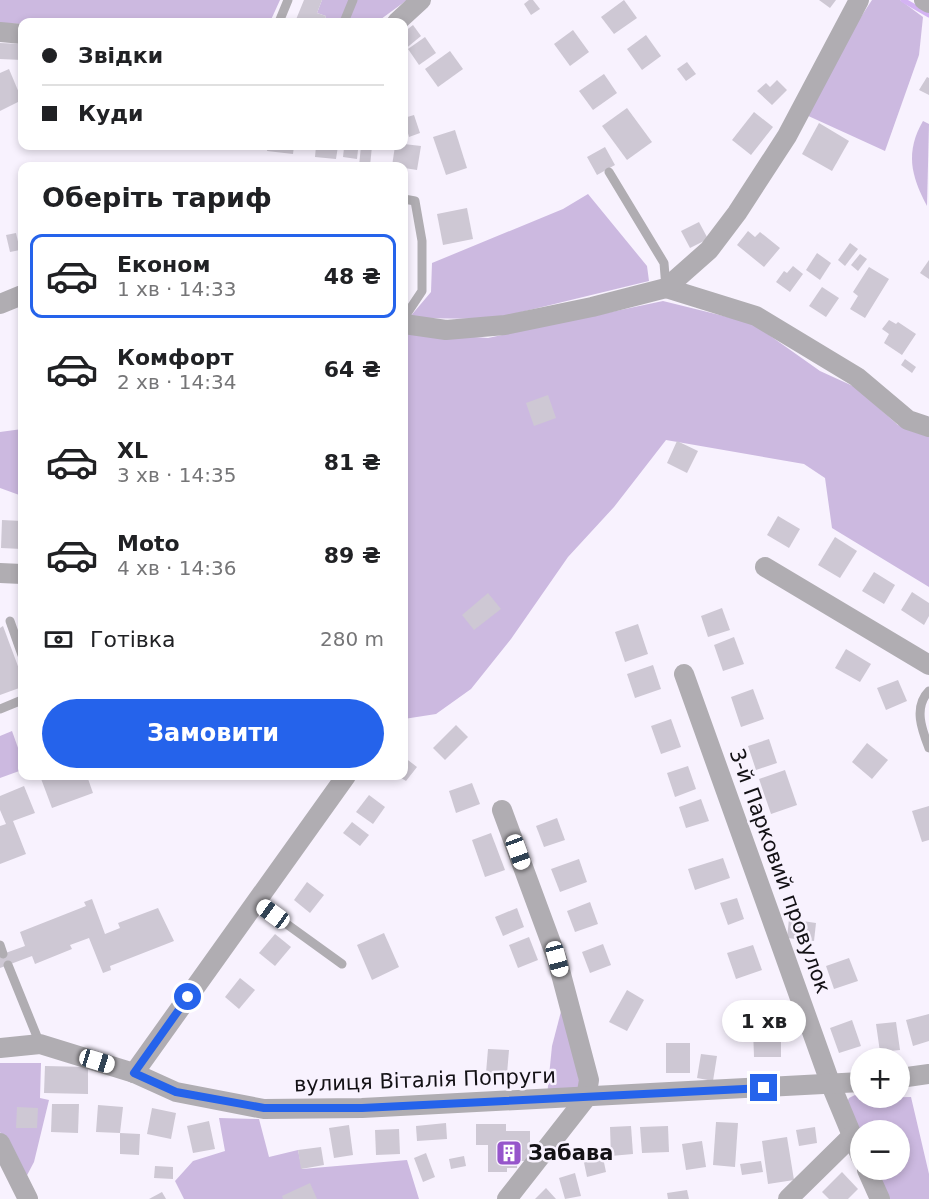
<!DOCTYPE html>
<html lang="uk">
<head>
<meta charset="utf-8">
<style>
  body { margin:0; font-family:"DejaVu Sans",sans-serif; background:#f6f6f6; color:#202124; height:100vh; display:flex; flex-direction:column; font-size:22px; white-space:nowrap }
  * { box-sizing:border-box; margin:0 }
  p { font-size:20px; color:#757577 }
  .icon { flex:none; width:33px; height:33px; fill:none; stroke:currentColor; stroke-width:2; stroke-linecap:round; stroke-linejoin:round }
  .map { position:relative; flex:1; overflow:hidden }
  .drawer { position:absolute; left:18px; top:162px; width:390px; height:618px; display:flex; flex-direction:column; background:#fff; border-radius:12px; box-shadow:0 3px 9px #0003 }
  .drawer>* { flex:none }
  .hud { position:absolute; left:18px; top:18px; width:390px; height:132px; border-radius:12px; box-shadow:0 3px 9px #0003; display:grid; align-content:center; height:132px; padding:0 24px; background:#fff }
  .tools { position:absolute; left:850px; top:1048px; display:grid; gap:12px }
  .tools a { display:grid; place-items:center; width:60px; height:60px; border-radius:50%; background:#fff; box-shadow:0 3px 9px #0003; font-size:30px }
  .end { position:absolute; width:27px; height:27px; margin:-14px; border:8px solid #2563eb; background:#fff; box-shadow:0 0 0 3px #fff }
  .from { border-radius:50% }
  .bubble { position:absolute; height:42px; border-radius:21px; background:#fff; box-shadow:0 3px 9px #0003; font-size:20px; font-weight:700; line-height:42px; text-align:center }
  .car { position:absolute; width:18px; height:36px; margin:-18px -9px; border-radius:8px; box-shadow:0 0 4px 2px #0007; background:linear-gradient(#fff 24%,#345 0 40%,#fff 0 76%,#345 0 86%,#fff 0) }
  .hud b { display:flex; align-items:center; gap:21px; height:57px; font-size:22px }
  .hud b+b { border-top:2px solid #e0e0e0 }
  .hud i { width:15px; height:15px; background:#202124 }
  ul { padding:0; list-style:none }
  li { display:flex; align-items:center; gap:18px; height:84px; margin:0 12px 9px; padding:0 12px; border:3px solid transparent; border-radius:12px }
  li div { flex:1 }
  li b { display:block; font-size:22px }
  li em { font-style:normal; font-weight:700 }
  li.selected { border-color:#2563eb }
  li>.icon { width:54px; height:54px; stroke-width:1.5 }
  h2 { padding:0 24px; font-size:27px; line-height:72px }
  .pay { display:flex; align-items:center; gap:15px; height:66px; padding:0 24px; font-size:22px }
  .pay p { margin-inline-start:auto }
  .button { display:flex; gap:12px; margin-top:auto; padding:12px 24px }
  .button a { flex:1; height:69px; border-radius:36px; background:#2563eb; color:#fff; font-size:24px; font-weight:700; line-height:69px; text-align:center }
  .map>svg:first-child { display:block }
</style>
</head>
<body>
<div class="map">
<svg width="929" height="1199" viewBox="0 0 929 1199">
  <rect width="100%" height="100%" fill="#f8f2fe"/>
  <!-- green -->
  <g fill="#ccb9e0">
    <path d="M0 0H280L270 22 22 24 0 23Z"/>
    <path d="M322 0H407L377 22H324L326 16 317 13Z"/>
    <path d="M872 0H900L923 17 919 55 885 151 804 114 826 70Z"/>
    <path d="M923 121 929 124 927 206C911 176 905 152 923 121Z"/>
    <path d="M588 194 647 266 649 281 493 319 409 318 431 292 432 263 563 209Z"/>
    <path d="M663 301 752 323 820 371 855 387 898 425 929 435V587L832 528 825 478 804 464 666 440 614 507 568 557 511 639 471 689 436 714 404 719V332L488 338Z"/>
    <path d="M22 429V496L0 488V432Z"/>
    <path d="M12 731 22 759V770L0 778V736Z"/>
    <path d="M564 1000 582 1095 547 1096 552 1046Z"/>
    <path d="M0 1063H41L40 1098 49 1100 34 1162 24 1181 0 1132Z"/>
    <path d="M857 1094H861V1098L911 1097 929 1174V1199H885L873 1170H900V1131H861V1143L845 1106 849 1098Z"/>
    <path d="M219 1118 259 1119 269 1157 298 1150 302 1169 407 1160 419 1199H184L175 1181 193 1161 225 1151Z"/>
  </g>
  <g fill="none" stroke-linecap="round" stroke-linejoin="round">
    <!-- stream -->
    <path stroke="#d3b3f3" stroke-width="5" d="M903 0 929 15"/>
  </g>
  <!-- building -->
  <g fill="#cec8d4">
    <path d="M304 0H322L317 13 326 16 324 22H295Z"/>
    <path d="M529 0H533L540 9 531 15 524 4Z"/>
    <path d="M624 0 637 18 614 34 601 17Z"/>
    <path d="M819 0H836L830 8Z"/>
    <path d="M413 25 421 36 404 50V32Z"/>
    <path d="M573 30 589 52 570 66 554 44Z"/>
    <path d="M646 35 661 56 642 70 627 49Z"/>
    <path d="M425 37 436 53 419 65 408 49Z"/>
    <path d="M0 43 22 44V60L0 59Z"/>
    <path d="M450 51 463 69 438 87 425 69Z"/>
    <path d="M687 62 696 74 686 81 677 69Z"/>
    <path d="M9 69 22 100 0 111V73Z"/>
    <path d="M604 74 617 93 593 110 579 91Z"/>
    <path d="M927 77 929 78V95L919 90Z"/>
    <path d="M777 80 787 90 772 105 757 91 766 83 770 87Z"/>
    <path d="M627 108 652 142 627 160 602 126Z"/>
    <path d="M754 112 773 127 751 155 732 140Z"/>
    <path d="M414 115 420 133 409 137 404 118Z"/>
    <path d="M819 123 849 141 832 171 802 154Z"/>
    <path d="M455 130 467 168 446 175 433 137Z"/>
    <path d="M404 144 421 146 417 170 392 166 395 146Z"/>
    <path d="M268 146H294L293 154 267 151Z"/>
    <path d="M316 146H338L336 159 315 157Z"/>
    <path d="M361 146H372L370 166H359Z"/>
    <path d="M605 147 615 165 597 175 587 157Z"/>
    <path d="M344 148 358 150 357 159 343 157Z"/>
    <path d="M467 208 473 239 443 245 437 214Z"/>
    <path d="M699 222 708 239 690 248 681 231Z"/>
    <path d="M748 231 755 237 760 232 780 248 764 267 737 245Z"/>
    <path d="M16 233 20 250 10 252 6 235Z"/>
    <path d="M850 243 858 249 845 266 838 260Z"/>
    <path d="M817 253 831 263 820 280 806 270Z"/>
    <path d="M860 254 867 259 858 271 851 265Z"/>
    <path d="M929 260V279L920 273Z"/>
    <path d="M793 266 803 274 790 292 776 282 784 271 787 273Z"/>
    <path d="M869 267 889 279 865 318 850 309 858 296 853 292Z"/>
    <path d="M822 287 839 298 826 317 809 306Z"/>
    <path d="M889 320 896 324 898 322 916 334 902 355 884 343 889 334 882 329Z"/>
    <path d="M905 359 916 367 912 373 901 365Z"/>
    <path d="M548 395 556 418 534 426 526 403Z"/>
    <path d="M677 441 698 451 687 473 667 463Z"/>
    <path d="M778 516 800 529 789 548 767 535Z"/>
    <path d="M2 520 22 521V549L1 548Z"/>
    <path d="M835 537 857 551 840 578 818 565Z"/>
    <path d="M874 572 895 585 884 604 862 591Z"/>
    <path d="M912 592 929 603V616L924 625 901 610Z"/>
    <path d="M488 593 501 609 474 630 462 615Z"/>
    <path d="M722 608 730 630 708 637 701 616Z"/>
    <path d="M638 624 648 654 625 662 615 632Z"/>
    <path d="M3 626 22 677V687L0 695V628Z"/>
    <path d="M734 637 744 664 723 671 714 645Z"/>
    <path d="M846 649 871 664 860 682 835 668Z"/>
    <path d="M653 665 661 689 635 698 627 674Z"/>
    <path d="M898 680 907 701 886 710 877 688Z"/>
    <path d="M753 689 764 719 741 727 731 697Z"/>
    <path d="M671 719 681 747 661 754 651 726Z"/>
    <path d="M456 725 468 737 445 760 433 748Z"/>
    <path d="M769 739 777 763 756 770 748 746Z"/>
    <path d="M867 743 888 760 872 779 852 762Z"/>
    <path d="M404 757 417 767 406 781 398 776H404Z"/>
    <path d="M688 766 696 789 675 797 667 773Z"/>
    <path d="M785 770 797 805 771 814 759 779Z"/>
    <path d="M40 776H87L93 793 52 808Z"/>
    <path d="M472 783 480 804 456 813 449 791Z"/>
    <path d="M24 786 35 813 13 821 26 854 0 864V826L6 824 0 810V796Z"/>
    <path d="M369 795 385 807 373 824 356 812Z"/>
    <path d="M701 799 709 821 686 828 679 807Z"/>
    <path d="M929 806V840L922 842 912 811Z"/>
    <path d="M557 818 565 840 544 847 536 826Z"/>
    <path d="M352 822 369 835 360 846 343 833Z"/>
    <path d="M491 833 505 870 485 877 472 840Z"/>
    <path d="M723 858 730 878 695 890 688 869Z"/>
    <path d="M579 859 587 882 560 892 551 869Z"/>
    <path d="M307 882 324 895 310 913 294 900Z"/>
    <path d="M737 898 744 919 728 925 720 903Z"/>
    <path d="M92 899 105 934 120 928 118 923 158 908 174 941 110 966 111 970 103 973 89 938 70 945 72 949 35 964 32 956 0 968V955L25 946 20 932 86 906 84 902Z"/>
    <path d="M590 902 598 924 575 932 567 911Z"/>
    <path d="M517 908 524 927 503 936 495 917Z"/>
    <path d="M789 919 816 923 814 941 787 938Z"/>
    <path d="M384 933 399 967 372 980 357 945Z"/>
    <path d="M275 934 291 947 275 966 259 953Z"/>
    <path d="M529 937 538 960 518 968 509 945Z"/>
    <path d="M603 944 611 965 590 973 582 952Z"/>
    <path d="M753 945 762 970 736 979 727 953Z"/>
    <path d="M849 958 858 981 834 989 826 966Z"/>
    <path d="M240 978 255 990 239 1009 225 997Z"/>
    <path d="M627 990 644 1000 627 1031 609 1022Z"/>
    <path d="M929 1014V1041L913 1046 906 1020Z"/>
    <path d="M852 1020 861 1046 839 1053 830 1028Z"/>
    <path d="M896 1022 900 1050 880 1052 876 1024Z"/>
    <path d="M781 1028V1057H754L753 1029Z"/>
    <rect x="666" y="1043" width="24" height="30"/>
    <path d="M488 1049 509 1050 507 1074 486 1073Z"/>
    <path d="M701 1054 717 1056 713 1081 697 1078Z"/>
    <path d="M45 1066 88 1067V1094L44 1093Z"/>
    <path d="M52 1104H79L78 1133 51 1132Z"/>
    <path d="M98 1105 123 1107 120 1133 140 1134 139 1155 120 1154V1133L96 1132Z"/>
    <path d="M17 1107 38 1108 37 1128H16Z"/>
    <path d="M152 1108 176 1113 171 1139 147 1134Z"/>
    <path d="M209 1121 215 1149 193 1153 187 1126Z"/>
    <path d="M716 1122 738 1123 735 1167 713 1165Z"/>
    <path d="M446 1123 447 1139 417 1141 416 1126Z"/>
    <path d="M476 1124H506V1131H530V1161H517V1168H507V1172H488V1145H476Z"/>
    <path d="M349 1125 353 1155 334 1158 329 1128Z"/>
    <path d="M631 1126 633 1154 611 1156 610 1127Z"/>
    <path d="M668 1126 669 1152 642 1153 640 1127Z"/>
    <path d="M815 1127 817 1143 799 1146 796 1130Z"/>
    <path d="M399 1129 400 1154 376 1155 375 1130Z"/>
    <path d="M787 1137 794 1180 768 1184 762 1141Z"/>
    <path d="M702 1141 706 1167 686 1170 682 1144Z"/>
    <path d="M321 1147 324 1165 301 1169 298 1150Z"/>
    <path d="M601 1148 606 1172 587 1177 582 1153Z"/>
    <path d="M426 1153 435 1177 423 1182 414 1158Z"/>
    <path d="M464 1156 466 1166 451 1169 449 1159Z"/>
    <path d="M761 1161 763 1172 742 1175 740 1164Z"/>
    <path d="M155 1166 173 1167V1179L154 1178Z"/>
    <path d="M842 1172 858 1189 848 1199H829L822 1192Z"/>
    <path d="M575 1173 581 1196 565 1199 559 1178Z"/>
    <path d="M310 1183 317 1199H283L282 1196Z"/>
    <path d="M546 1188 556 1199H535Z"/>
    <path d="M687 1190 689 1199H668L667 1193Z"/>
    <path d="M162 1192 166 1199H149Z"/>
  </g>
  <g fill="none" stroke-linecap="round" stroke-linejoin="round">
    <!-- lane -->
    <g stroke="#b0adb2" stroke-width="9">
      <path d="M279 22 288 0"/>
      <path d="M344 22 353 0"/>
      <path d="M609 172 664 263 666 288"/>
      <path d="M404 199 415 201 422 241V291L404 318"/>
      <path d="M10 621 22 655"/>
      <path d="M929 691C913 707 922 730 929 748"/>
      <path d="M0 709 22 700"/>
      <path d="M256 902 342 964"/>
      <path d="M0 945 3 954"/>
      <path d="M8 965 40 1044"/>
    </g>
    <!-- street -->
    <g stroke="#b0adb2" stroke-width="20">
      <path d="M924 0 929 3"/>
      <path d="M397 22 421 0"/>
      <path d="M0 32 22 34"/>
      <path d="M666 288 756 316 857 377 908 420 929 427"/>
      <path d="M0 304 22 295"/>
      <path d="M404 324 446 330 505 325 592 307 666 288 709 250 737 213 787 136 859 0"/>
      <path d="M765 567 929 665"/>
      <path d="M0 573 22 574"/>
      <path d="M684 674 831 1085 861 1157"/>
      <path d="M502 810 557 959 589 1080 586 1098 507 1199"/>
      <path d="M0 1048 40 1044 134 1073 176 1092 264 1109 362 1108 861 1082"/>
      <path d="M134 1073 346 776"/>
      <path d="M900 1078 929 1074"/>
      <path d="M0 1143 28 1199"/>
      <path d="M867 1170 880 1199"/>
      <path d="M788 1199 852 1136"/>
    </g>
  </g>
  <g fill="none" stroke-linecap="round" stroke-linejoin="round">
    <!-- route -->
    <path stroke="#2563eb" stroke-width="8" d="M188 997 134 1073 176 1092 264 1108H362L764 1088"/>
  </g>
  <!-- icons -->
  <defs>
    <symbol id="building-square" viewBox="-11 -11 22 22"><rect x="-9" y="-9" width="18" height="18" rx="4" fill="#9655cb" stroke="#f8f2fe"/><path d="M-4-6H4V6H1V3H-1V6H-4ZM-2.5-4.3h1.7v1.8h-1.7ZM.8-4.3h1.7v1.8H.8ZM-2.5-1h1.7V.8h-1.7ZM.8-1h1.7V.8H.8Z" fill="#fff"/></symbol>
  </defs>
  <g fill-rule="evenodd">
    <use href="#building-square" x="494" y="1138" width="30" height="30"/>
  </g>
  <g text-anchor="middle" stroke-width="5" stroke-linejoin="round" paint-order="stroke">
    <!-- street labels -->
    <g font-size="21" fill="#131115" stroke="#f8f2fe">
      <text transform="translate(780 871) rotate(70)" y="7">3-й Парковий провулок</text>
      <text transform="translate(425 1080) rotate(-2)" y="7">вулиця Віталія Попруги</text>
    </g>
    <!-- poi labels -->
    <g font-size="21" font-weight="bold" fill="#131115" stroke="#f8f2fe" text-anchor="start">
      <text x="528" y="1160">Забава</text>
    </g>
  </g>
</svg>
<div class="tools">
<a>+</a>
<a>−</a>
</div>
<i class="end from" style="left:188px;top:997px"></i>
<i class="end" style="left:764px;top:1088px"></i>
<div class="bubble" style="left:722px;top:1000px;width:84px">1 хв</div>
<i class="car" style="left:518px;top:852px;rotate:160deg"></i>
<i class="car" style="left:273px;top:914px;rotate:306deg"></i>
<i class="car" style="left:557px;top:959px;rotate:165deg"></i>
<i class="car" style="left:97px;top:1061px;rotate:107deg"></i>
<div class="hud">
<b><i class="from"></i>Звідки</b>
<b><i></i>Куди</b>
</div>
<section class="drawer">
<h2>Оберіть тариф</h2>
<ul>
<li class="selected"><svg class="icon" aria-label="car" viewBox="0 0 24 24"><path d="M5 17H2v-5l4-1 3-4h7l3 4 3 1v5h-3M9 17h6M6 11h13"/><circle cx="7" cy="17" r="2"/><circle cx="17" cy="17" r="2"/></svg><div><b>Економ</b><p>1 хв · 14:33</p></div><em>48 ₴</em></li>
<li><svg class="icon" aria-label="car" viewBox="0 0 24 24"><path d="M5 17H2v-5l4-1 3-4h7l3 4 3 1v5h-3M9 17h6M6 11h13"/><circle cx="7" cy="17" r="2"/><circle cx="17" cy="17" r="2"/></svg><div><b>Комфорт</b><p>2 хв · 14:34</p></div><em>64 ₴</em></li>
<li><svg class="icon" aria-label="car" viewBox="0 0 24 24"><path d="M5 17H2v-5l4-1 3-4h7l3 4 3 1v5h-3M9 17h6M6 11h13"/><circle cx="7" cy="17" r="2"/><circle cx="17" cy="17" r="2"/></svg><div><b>XL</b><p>3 хв · 14:35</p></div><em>81 ₴</em></li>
<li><svg class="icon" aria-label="car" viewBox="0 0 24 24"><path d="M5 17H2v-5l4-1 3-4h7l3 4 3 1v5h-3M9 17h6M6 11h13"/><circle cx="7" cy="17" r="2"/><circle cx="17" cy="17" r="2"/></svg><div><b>Moto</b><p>4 хв · 14:36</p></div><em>89 ₴</em></li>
</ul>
<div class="pay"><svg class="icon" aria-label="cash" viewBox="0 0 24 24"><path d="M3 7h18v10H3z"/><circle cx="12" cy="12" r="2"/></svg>Готівка<p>280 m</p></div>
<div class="button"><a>Замовити</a></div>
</section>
</div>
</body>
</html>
